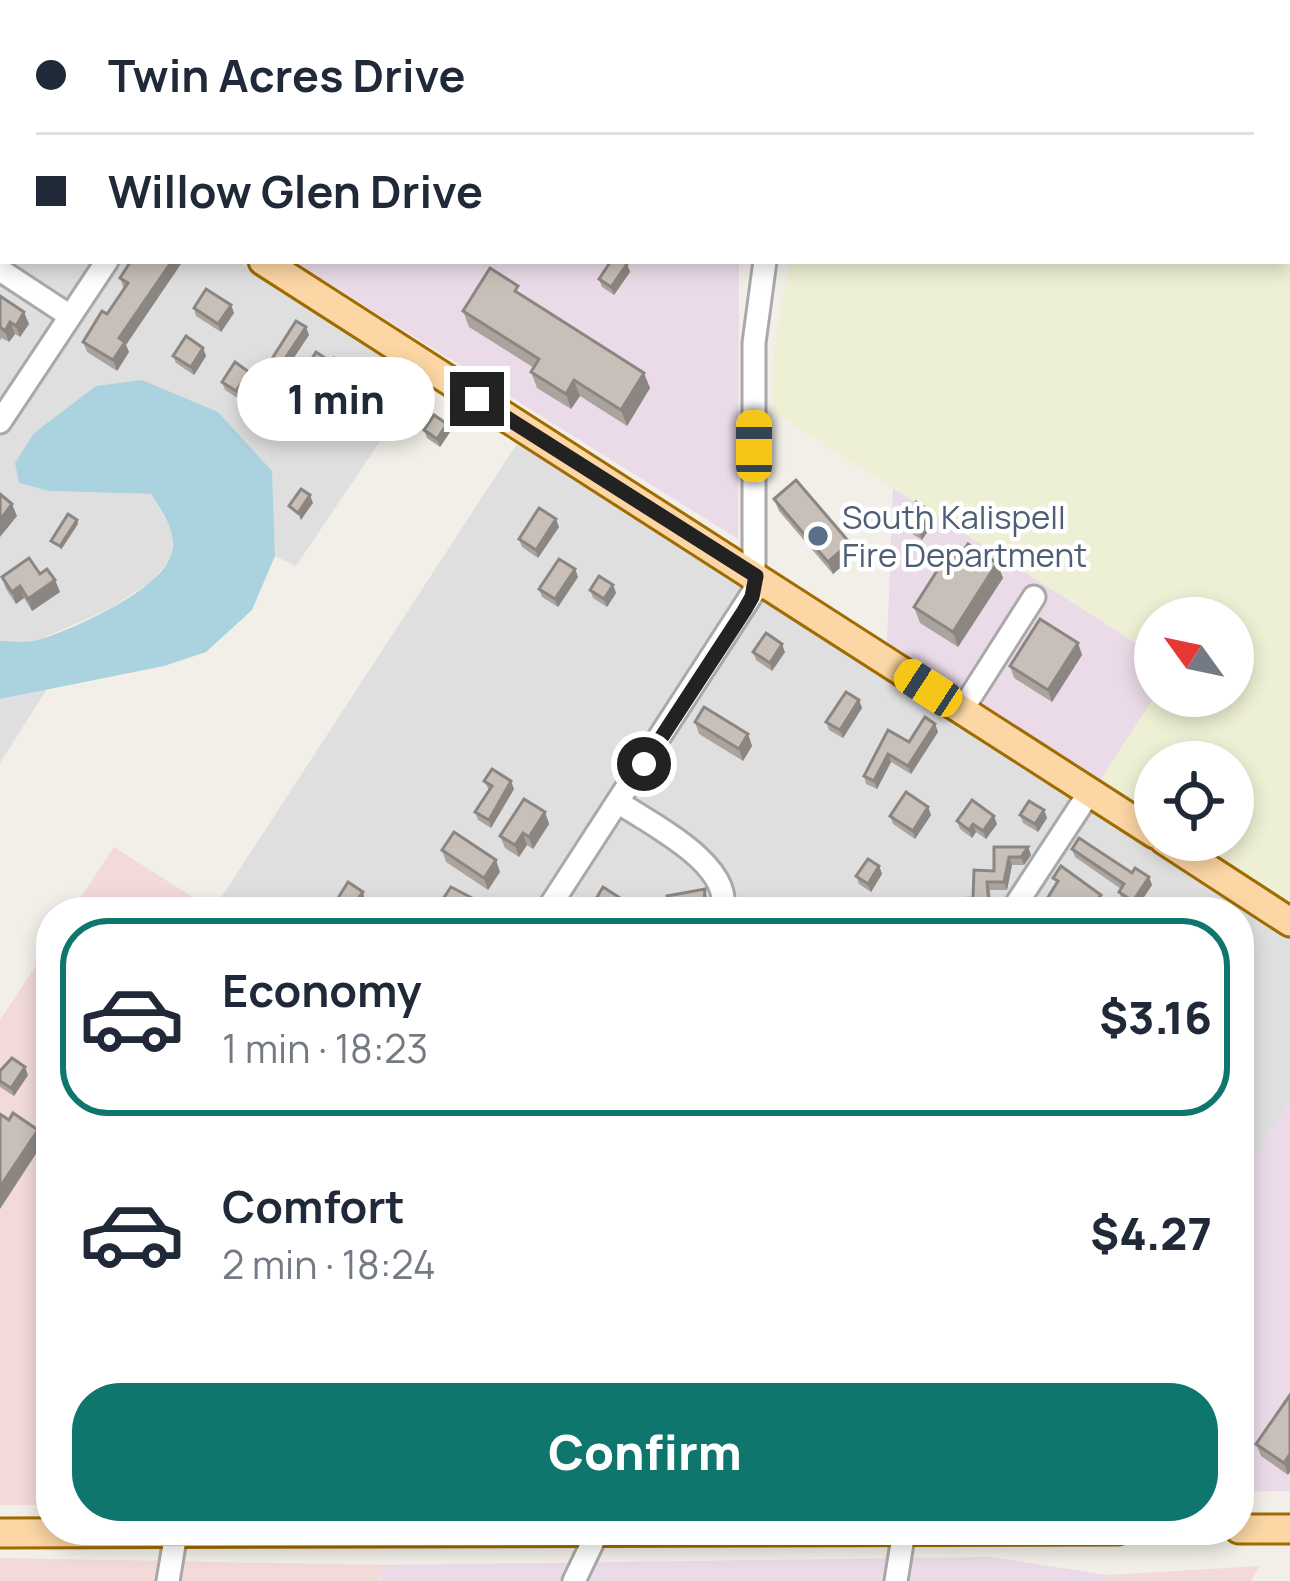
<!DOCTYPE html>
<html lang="en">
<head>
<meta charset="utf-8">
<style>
  body { margin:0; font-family:Manrope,sans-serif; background:#f2f2f3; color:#1f2937; height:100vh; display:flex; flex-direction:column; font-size:45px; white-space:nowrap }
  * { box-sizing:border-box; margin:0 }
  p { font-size:39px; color:#747a83 }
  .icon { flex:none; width:66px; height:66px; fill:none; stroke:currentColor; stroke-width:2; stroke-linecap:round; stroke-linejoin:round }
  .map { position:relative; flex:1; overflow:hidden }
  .sheet { position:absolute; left:36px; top:897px; width:1218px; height:648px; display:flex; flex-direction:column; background:#fff; border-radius:48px; box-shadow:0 6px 18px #0003 }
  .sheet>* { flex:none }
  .top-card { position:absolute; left:0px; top:0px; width:1290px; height:264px; box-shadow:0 6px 18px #0003; display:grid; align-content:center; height:264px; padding:0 36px; background:#fff }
  .needle { width:78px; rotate:303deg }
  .fabs { position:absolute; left:1134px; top:597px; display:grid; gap:24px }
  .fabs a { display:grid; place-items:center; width:120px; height:120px; border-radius:50%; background:#fff; box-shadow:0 6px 18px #0003; font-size:60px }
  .end { position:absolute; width:54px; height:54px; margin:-27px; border:15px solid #222; background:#fff; box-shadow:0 0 0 6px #fff }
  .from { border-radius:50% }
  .bubble { position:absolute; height:84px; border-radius:42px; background:#fff; box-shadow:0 6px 18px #0003; font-size:39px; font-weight:800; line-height:84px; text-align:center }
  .car { position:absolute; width:36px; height:72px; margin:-36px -18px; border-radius:15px; box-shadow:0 0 9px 3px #0007; background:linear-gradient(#f5c518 24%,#345 0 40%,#f5c518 0 76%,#345 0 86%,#f5c518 0) }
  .top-card b { display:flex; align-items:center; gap:42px; height:114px; font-size:45px }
  .top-card b+b { border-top:3px solid #e0e1e3 }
  .top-card i { width:30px; height:30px; background:#1f2937 }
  ul { padding:21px 0 0; list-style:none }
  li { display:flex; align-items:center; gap:36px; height:198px; margin:0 24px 18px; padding:0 12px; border:6px solid transparent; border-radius:48px }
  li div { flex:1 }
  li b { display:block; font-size:45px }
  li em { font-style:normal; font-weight:800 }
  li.on { border-color:#0f766e }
  li>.icon { width:108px; height:108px; stroke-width:1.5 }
  .action { display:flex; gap:24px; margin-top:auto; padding:24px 36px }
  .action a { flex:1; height:138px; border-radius:48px; background:#0f766e; color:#fff; font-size:48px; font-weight:800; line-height:138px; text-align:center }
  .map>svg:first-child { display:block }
</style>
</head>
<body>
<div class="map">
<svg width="1290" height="1581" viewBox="0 0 1290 1581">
  <rect width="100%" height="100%" fill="#f2efe9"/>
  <!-- residential -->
  <g fill="#e0dfdf">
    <path d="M0 104 3 261H238L420 382 296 566 275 556 271 471 19 483 49 491 151 494 173 532 171 558 152 581 111 608 34 642 0 641Z"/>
    <path d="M518 442 1290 937V1103L1239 1181V912L213 910Z"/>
    <path d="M47 689 0 763V699Z"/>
  </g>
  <!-- commercial -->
  <g fill="#f2dad9">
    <path d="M114 847 216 912H71Z"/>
    <path d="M51 943V1505H0V1020Z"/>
    <path d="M0 1558 387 1565 377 1581H0Z"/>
    <path d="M1260 1566 1251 1581H1104L1108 1575Z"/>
  </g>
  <!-- industrial -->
  <g fill="#ebdbe8">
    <path d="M257 0H893L255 3Z"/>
    <path d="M293 261H739L738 539Z"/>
    <path d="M893 488 1155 655V696L1097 785 887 644Z"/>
    <path d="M1290 1103V1491L1239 1492V1181Z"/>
    <path d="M990 1557 1108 1575 1104 1581H378L387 1565Z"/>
  </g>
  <!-- farmland -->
  <path fill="#eef0d5" d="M944 0H1290V908L1184 840H1233V762H1155V822L1097 785 1155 696H1233V618H1155V655L772 411 774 351 789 261H1287V3H942Z"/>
  <!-- water -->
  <path fill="#aad3df" d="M142 380 218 412 272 471 275 556 252 610 206 652 164 666 0 699V641C12 641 26 643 38 640 72 630 161 590 171 555 178 532 163 514 151 494L49 491 19 483 15 463 34 433 96 386Z"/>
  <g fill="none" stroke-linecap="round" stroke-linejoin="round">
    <defs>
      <g id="minor">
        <path d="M58 0 67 3"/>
        <path d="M83 3 92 0"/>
        <path d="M915 3 916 0"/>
        <path d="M0 270 70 316"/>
        <path d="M0 422 107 261"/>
        <path d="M962 710 1034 597"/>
        <path d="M618 802C652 825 735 865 722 912"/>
        <path d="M546 912 754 591V343L765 261"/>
        <path d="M1011 912 1089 793"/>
        <path d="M168 1581 176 1533"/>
        <path d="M574 1581 598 1531"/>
        <path d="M896 1581 904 1531"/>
      </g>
      <g id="major">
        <path d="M0 93 3 95"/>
        <path d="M263 261 1155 834"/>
        <path d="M1164 840 1290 922"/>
        <path d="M1239 1529H1290"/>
        <path d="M0 1533 1118 1530"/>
      </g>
    </defs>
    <!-- minor casing -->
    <use href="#minor" stroke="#a9a9a9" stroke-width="27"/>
    <!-- major casing -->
    <use href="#major" stroke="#a06b00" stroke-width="33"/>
    <!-- path -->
    <g stroke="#fa8072" stroke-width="3" stroke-dasharray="6 6" stroke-linecap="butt">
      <path d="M1201 0 1205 3"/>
      <path d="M1287 61 1290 62"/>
    </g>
    <!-- minor -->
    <use href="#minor" stroke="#fff" stroke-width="21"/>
    <!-- major -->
    <use href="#major" stroke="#fcd6a4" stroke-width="27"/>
  </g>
  <!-- wall -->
  <g fill="#aba49e">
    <path d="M131 261 126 345 129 352 117 371 87 352 83 342 107 314 124 289 120 278Z"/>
    <path d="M627 264 630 272 614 295 602 287 599 279Z"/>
    <path d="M522 295 650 388 627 426 580 396 571 409 537 388 531 372 534 368 469 327 463 311Z"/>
    <path d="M0 296 29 324 20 337 15 334 9 342 2 338 0 340Z"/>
    <path d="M231 305 234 313 221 332 196 316 194 308Z"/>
    <path d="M309 335 285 371 276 365 273 357Z"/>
    <path d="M203 348 206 356 194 375 176 363 173 356Z"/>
    <path d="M331 362 374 383 395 384 398 394 392 404 407 412 410 422 407 433 382 420 380 423 364 413 362 405 340 392 333 402 321 393 318 382 311 377 307 367Z"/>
    <path d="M249 372 252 380 239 399 225 390 222 382Z"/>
    <path d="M424 430 450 432 440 447 427 438Z"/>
    <path d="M774 499 855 555 833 574 779 511Z"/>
    <path d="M932 512 935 520 922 540 906 530 904 522Z"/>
    <path d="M559 527 538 558 522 547 519 539Z"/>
    <path d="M958 558 997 563 1003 578 958 647 920 623 914 607Z"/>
    <path d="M575 569 578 577 558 607 542 597 539 589Z"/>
    <path d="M40 574 55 580 60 592 32 611 24 598 16 604 6 589 2 577Z"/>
    <path d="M613 585 616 593 607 607 593 598 590 590Z"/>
    <path d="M1078 643 1082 655 1052 702 1014 678 1010 666Z"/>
    <path d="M753 652H785L772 671 756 660Z"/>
    <path d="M859 700 862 708 843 738 829 730 826 722Z"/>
    <path d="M695 722 748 734 752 746 743 761 699 734Z"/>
    <path d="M935 724 938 732 911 774 891 762 877 789 866 784 864 776 888 730 909 742Z"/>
    <path d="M484 781 514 789 491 828 478 820 475 812 489 790Z"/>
    <path d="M928 807 931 815 915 839 893 824 890 816Z"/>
    <path d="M1044 810 1047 818 1038 832 1023 823 1020 815Z"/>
    <path d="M545 812 549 824 533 849 527 845 519 857 505 848 500 836Z"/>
    <path d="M957 821 997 824 986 839 976 832 972 838 960 829Z"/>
    <path d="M994 847H1028L1031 855 1024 865H1012L1007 890H990L992 912H958L973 898 994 871Z"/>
    <path d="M1072 849 1132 873 1149 877 1152 885 1136 909 1122 900 1119 892 1121 889 1075 857Z"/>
    <path d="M442 850 500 872 488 890 446 862Z"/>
    <path d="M879 866 882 874 871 892 859 884 856 876Z"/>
    <path d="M705 889 707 897V910L694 912H671L667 896Z"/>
    <path d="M597 897 631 905 634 912H610L600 905Z"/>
    <path d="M338 898 365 900 357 912H351L341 906Z"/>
    <path d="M0 1071 28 1075 14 1096 0 1087Z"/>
    <path d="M1290 1395 1288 1475 1261 1456 1256 1444Z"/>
  </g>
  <!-- shaded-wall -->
  <g fill="#8b8681">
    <path d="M172 261H183L126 345 129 352 117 371 113 360 119 338Z"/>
    <path d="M627 264 630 272 614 295 611 287Z"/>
    <path d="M231 305 234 313 221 332 218 324Z"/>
    <path d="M24 312 29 324 20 337 16 326Z"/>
    <path d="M10 322 15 334 9 342 5 331Z"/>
    <path d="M306 327 309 335 285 371 282 363Z"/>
    <path d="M203 348 206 356 194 375 191 367Z"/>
    <path d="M249 372 252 380 239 399 236 391Z"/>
    <path d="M644 373 650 388 627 426 621 410Z"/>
    <path d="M574 380 580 396 571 409 566 394Z"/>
    <path d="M336 382 340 392 333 402 330 392Z"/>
    <path d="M395 384 398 394 388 410 384 401Z"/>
    <path d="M407 412 410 422 407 433 404 423Z"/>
    <path d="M447 424 450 432 440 447 437 439Z"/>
    <path d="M310 495 313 503 301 520 298 513Z"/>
    <path d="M12 504 17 516 0 537V520Z"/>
    <path d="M932 512 935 520 922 540 919 532Z"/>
    <path d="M556 519 559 527 538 558 536 550Z"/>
    <path d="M77 520 78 524 61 550 60 546Z"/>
    <path d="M850 543 855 555 833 574 828 562Z"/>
    <path d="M997 563 1003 578 958 647 953 632Z"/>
    <path d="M575 569 578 577 558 607 555 599Z"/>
    <path d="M55 580 60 592 32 611 28 599Z"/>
    <path d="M613 585 616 593 607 607 604 599Z"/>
    <path d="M20 586 24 598 16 604 12 592Z"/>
    <path d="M1078 643 1082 655 1052 702 1048 690Z"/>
    <path d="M782 644 785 652 772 671 770 663Z"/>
    <path d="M859 700 862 708 843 738 840 730Z"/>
    <path d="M935 724 938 732 911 774 908 766Z"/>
    <path d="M748 734 752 746 743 761 739 749Z"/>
    <path d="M888 754 891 762 877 789 874 781Z"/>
    <path d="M511 781 514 789 491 828 489 820Z"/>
    <path d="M928 807 931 815 915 839 913 831Z"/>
    <path d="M1044 810 1047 818 1038 832 1035 824Z"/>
    <path d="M545 812 549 824 533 849 529 837Z"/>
    <path d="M994 816 997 824 986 839 983 831Z"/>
    <path d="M973 824 976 832 972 838 969 830Z"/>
    <path d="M523 833 527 845 519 857 515 845Z"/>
    <path d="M1028 847 1031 855 1024 865 1021 857Z"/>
    <path d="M1009 857 1012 865 1007 890 1004 882Z"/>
    <path d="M496 860 500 872 488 890 484 878Z"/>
    <path d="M879 866 882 874 871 892 868 884Z"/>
    <path d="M1149 877 1152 885 1136 909 1133 901Z"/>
    <path d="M363 892 365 900 357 912H354L352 907Z"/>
    <path d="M1101 895 1104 903 1097 912 1094 904Z"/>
    <path d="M25 1067 28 1075 14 1096 11 1088Z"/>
    <path d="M38 1130 43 1143 0 1209V1187Z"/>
    <path d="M1290 1454V1472L1288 1475 1284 1463Z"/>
  </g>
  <!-- building -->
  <g fill="#c7bfb8" stroke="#8b8681" stroke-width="3">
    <path d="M147 0H176L180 3H145Z"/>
    <path d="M530 0H551L550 3H528Z"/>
    <path d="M830 0H861L859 3H828Z"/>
    <path d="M0 196 3 197V226L0 225Z"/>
    <path d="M131 261H172L119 338 125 342 113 360 83 342 102 311 107 314 128 283 120 278Z"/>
    <path d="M611 261H622L627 264 611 287 599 279Z"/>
    <path d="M490 268 518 286 515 291 644 373 621 410 574 380 566 394 531 372 539 359 463 311Z"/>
    <path d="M206 289 231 305 218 324 194 308Z"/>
    <path d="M0 296 24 312 16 326 10 322 5 331 0 327Z"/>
    <path d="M296 321 306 327 282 363 273 357Z"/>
    <path d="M186 336 203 348 191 367 173 356Z"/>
    <path d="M316 352 331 362 334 358 374 383 379 374 395 384 384 401 407 412 404 423 379 410 376 413 361 403 364 399 336 382 330 392 317 383 322 376 307 367Z"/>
    <path d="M235 362 249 372 236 391 222 382Z"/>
    <path d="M434 415 447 424 437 439 424 430Z"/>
    <path d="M796 480 850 543 828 562 774 499Z"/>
    <path d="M301 489 310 495 298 513 289 506Z"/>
    <path d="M0 494 12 504 0 520Z"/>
    <path d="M916 502 932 512 919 532 904 522Z"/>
    <path d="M539 508 556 519 536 550 519 539Z"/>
    <path d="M68 514 77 520 60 546 51 541Z"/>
    <path d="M968 544 997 563 953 632 914 607 949 552 958 558Z"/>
    <path d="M29 558 40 574 47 569 55 580 28 599 20 586 12 592 2 577Z"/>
    <path d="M559 559 575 569 555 599 539 589Z"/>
    <path d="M599 576 613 585 604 599 590 590Z"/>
    <path d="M1040 619 1078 643 1048 690 1010 666Z"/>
    <path d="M766 633 782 644 770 663 753 652Z"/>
    <path d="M846 692 859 700 840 730 826 722Z"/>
    <path d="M704 707 748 734 739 749 695 722Z"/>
    <path d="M925 717 935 724 908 766 888 754 874 781 864 776 888 730 909 742Z"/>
    <path d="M492 769 511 781 489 820 475 812 492 786 484 781Z"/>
    <path d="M906 792 928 807 913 831 890 816Z"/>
    <path d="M524 799 545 812 529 837 523 833 515 845 500 836Z"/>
    <path d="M972 800 994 816 983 831 973 824 969 830 957 821Z"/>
    <path d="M1029 801 1044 810 1035 824 1020 815Z"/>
    <path d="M454 832 496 860 484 878 442 850Z"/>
    <path d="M1079 838 1132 873 1135 868 1149 877 1133 901 1119 892 1124 884 1072 849Z"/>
    <path d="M994 847H1028L1021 857H1009L1004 882H987L989 905 978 906V912H958L957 899 973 898 974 870 994 871Z"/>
    <path d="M868 859 879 866 868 884 856 876Z"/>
    <path d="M1061 866 1101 895 1094 904 1106 912H1050L1042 907 1058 881 1053 878Z"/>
    <path d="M348 882 363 892 352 907 338 898Z"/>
    <path d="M451 887 499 912H437L435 911Z"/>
    <path d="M603 887 631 905 627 912H620L597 897Z"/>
    <path d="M705 889 704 902 669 908 667 896Z"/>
    <path d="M12 1058 25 1067 11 1088 0 1081V1071Z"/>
    <path d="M13 1113 38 1130 0 1187V1114L9 1120Z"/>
    <path d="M1290 1395V1454L1284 1463 1256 1444Z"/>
  </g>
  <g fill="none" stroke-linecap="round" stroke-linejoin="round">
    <!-- route -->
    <path stroke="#222" stroke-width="15" d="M477 399 756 576 752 597 744 611 644 764"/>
  </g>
  <!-- markers -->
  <circle fill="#5c6f8a" stroke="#fff" stroke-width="4.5" cx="818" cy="536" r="12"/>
  <g text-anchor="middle" stroke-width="9" stroke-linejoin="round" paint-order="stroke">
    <!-- service labels -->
    <g font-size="33" fill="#4e5e75" stroke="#fff" text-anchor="start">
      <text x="842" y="529">South Kalispell<tspan x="842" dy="38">Fire Department</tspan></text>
    </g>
  </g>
</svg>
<div class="fabs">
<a><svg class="needle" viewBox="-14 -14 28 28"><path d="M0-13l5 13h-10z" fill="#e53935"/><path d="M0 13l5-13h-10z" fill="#747a83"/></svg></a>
<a><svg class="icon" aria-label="locate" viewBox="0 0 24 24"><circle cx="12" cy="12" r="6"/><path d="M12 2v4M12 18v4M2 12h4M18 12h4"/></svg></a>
</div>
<i class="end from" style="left:644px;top:764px"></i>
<i class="end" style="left:477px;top:399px"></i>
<div class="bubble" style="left:237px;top:357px;width:198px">1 min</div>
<i class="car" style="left:754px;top:446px;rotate:0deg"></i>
<i class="car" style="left:928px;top:688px;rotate:303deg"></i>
<div class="top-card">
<b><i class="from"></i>Twin Acres Drive</b>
<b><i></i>Willow Glen Drive</b>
</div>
<section class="sheet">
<ul>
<li class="on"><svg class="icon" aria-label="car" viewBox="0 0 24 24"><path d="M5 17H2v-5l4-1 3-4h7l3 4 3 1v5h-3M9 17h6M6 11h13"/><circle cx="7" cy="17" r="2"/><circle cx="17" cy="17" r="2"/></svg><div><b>Economy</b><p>1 min · 18:23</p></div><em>$3.16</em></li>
<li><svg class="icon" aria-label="car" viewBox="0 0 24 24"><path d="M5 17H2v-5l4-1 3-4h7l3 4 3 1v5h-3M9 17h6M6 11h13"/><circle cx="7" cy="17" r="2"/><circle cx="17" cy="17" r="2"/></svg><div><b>Comfort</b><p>2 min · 18:24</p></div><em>$4.27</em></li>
</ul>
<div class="action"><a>Confirm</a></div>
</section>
</div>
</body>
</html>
